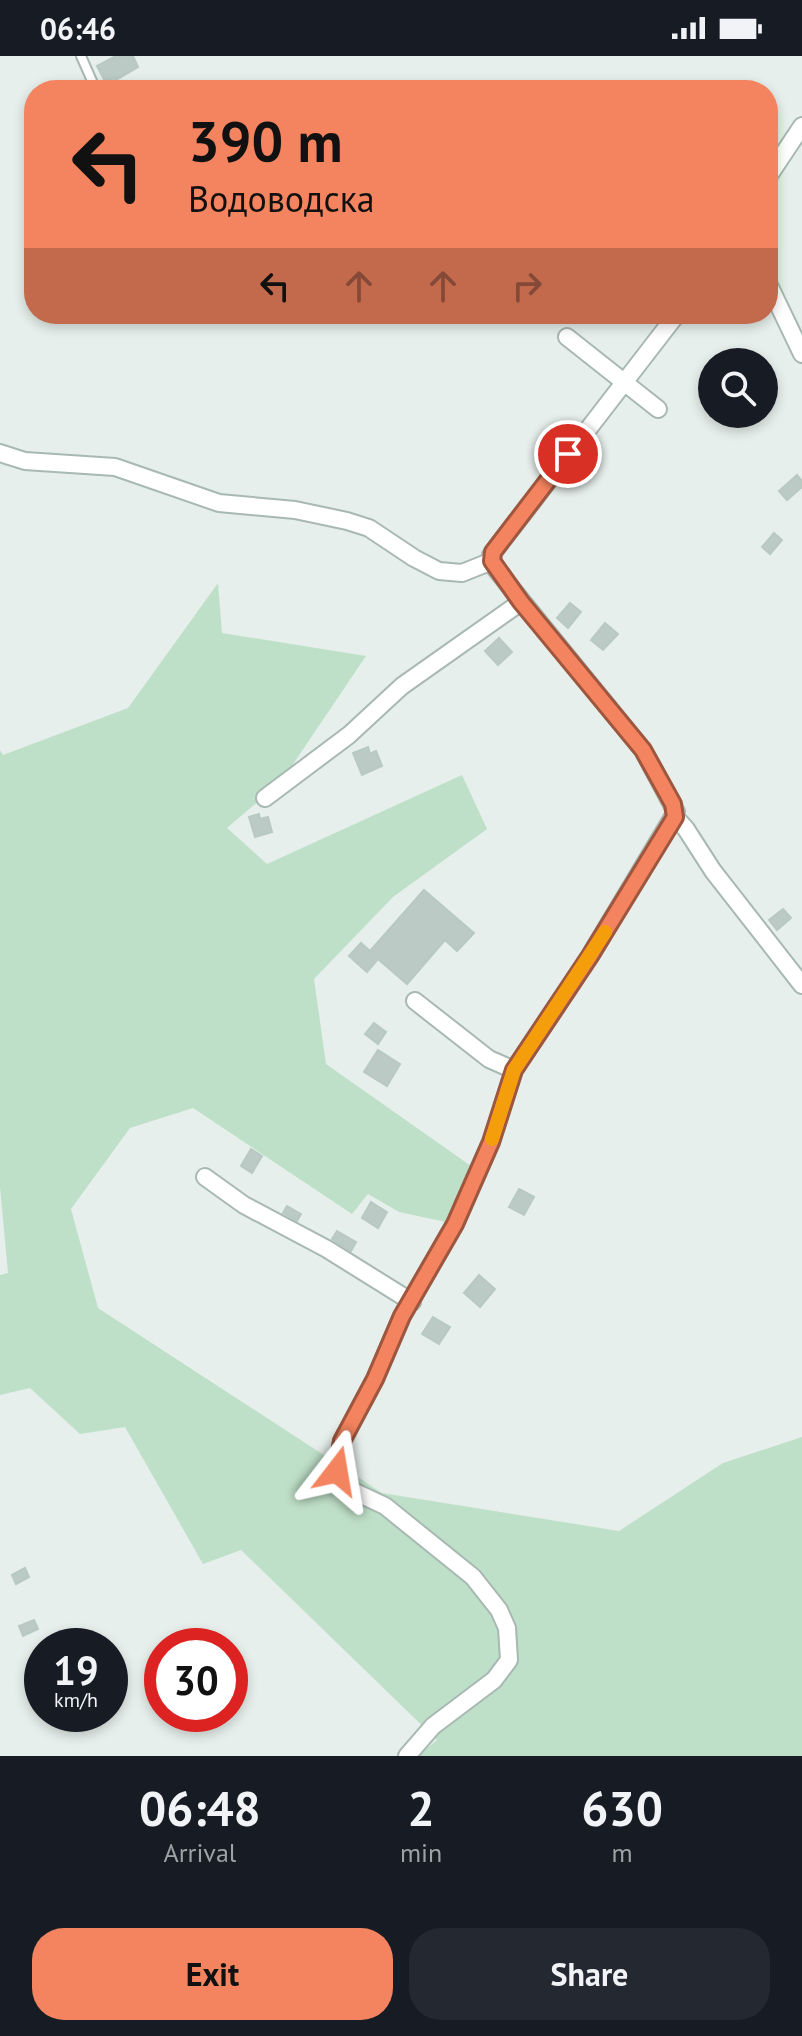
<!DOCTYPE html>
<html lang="en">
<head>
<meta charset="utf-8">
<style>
	:root { --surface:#171b24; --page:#242831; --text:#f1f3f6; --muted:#9ea1a6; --accent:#f4845f }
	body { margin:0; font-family:"PT Sans",sans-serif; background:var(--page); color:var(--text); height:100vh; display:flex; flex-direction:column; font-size:30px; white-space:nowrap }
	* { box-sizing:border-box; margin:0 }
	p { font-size:26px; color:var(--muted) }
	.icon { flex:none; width:44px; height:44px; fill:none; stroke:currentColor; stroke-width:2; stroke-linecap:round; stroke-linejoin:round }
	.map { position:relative; height:1700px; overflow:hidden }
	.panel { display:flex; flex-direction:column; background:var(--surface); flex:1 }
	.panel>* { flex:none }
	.banner { position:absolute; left:24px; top:24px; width:754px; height:244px; border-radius:32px; box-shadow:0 4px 12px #0003; background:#f4845f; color:#111; overflow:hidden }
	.controls { position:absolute; left:698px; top:292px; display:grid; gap:16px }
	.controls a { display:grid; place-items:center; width:80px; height:80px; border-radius:50%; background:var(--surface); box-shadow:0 4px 12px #0003; font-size:40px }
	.speed { position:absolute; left:24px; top:1572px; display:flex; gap:16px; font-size:40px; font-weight:700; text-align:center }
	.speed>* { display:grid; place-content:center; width:104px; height:104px; border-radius:50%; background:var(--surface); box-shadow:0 4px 12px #0003; line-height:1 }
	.speed small { font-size:20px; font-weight:400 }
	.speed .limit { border:12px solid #d22; background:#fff; color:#111 }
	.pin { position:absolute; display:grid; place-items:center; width:68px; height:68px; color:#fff; margin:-34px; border:4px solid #fff; border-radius:50%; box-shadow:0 2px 8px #0007 }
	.me { position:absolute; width:88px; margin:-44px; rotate:14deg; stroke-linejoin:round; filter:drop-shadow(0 0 6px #0008) }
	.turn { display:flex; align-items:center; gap:28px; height:168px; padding:0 32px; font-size:36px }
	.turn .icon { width:104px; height:104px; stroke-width:2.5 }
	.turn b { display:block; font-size:56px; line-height:68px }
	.lanes { display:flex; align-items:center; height:76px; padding:0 32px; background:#0003; justify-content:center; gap:40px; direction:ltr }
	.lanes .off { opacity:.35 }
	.eta { display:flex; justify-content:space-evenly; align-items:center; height:136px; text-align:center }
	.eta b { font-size:48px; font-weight:700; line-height:56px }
	.action { display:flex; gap:16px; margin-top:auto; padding:16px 32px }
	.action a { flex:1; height:92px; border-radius:32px; background:var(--accent); color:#111; font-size:32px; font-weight:700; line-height:92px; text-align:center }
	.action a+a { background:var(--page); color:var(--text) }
	.status { display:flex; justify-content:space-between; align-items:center; height:56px; padding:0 40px; background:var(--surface); direction:ltr }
	.status svg { height:22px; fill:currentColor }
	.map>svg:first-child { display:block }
	.green { fill:#bfe0c8 }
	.building { fill:#bbcac4; stroke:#b8c9c2; stroke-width:2 }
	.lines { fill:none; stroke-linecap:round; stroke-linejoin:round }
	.lane-casing { stroke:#a8b8b2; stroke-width:12 }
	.street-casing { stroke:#a8b8b2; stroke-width:20 }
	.lane { stroke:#fff; stroke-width:8 }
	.street { stroke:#fff; stroke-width:16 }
	.route-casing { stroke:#9f563e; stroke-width:20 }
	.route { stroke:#f4845f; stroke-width:14 }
	.slow { stroke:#f59e0b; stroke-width:14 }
</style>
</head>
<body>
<div class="status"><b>06:46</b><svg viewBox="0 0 49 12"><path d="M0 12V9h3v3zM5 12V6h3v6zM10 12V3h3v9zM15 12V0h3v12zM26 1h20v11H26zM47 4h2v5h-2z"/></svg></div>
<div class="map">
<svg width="802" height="1700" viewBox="0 0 802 1700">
	<rect width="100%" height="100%" fill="#e6efeb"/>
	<path class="green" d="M 218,527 L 222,577 L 366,600 L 281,726 L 227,772 L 267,808 L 462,719 L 487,773 L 393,841 L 314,923 L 326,1008 L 471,1110 L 446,1166 L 399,1156 L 368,1138 L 352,1158 L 193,1052 L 130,1072 L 71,1153 L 98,1252 L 382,1437 L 619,1475 L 723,1407 L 802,1381 L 802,1700 L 418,1700 L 437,1684 L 241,1494 L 203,1508 L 125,1371 L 80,1378 L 30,1332 L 0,1339 L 0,1219 L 8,1217 L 0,1131 L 0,694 L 3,699 L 128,652 Z"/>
	<path class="building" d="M 116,0 L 133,0 L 138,11 L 107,29 L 97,10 Z
		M 797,419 L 802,425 L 802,431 L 787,444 L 779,435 Z
		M 774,477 L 782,484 L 770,498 L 762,491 Z
		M 570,547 L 581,556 L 568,572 L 557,562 Z
		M 605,567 L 618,578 L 603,594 L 591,584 Z
		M 499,582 L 512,596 L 498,609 L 485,595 Z
		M 368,691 L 370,698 L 376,695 L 382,710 L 362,719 L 353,697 Z
		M 259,758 L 260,763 L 268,761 L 272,776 L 255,781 L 249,761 Z
		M 424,834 L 474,877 L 457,895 L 445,884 L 407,928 L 378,903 L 367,916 L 349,900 L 361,887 L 370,895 Z
		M 783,853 L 791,862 L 777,874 L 769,864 Z
		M 374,967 L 386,976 L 378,988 L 365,978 Z
		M 378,994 L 400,1008 L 387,1030 L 364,1016 Z
		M 251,1093 L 262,1100 L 252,1117 L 241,1110 Z
		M 519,1133 L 534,1141 L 524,1159 L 509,1151 Z
		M 371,1146 L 387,1156 L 378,1172 L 362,1162 Z
		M 287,1150 L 301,1158 L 297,1165 L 283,1157 Z
		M 337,1175 L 356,1186 L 351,1195 L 332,1183 Z
		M 479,1219 L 495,1233 L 480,1251 L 464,1237 Z
		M 433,1261 L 450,1271 L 439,1288 L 422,1278 Z
		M 25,1512 L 29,1521 L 16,1528 L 12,1519 Z
		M 34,1564 L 38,1573 L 23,1580 L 19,1570 Z"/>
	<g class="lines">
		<defs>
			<path id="lane" d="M 81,0 L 96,34"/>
			<path id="street" d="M 768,121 L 802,70
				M 768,227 L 802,298
				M 567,281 L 658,353
				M 0,397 L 25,405 L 115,411 L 219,447 L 295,454 L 347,465 L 369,472 L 414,502 L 439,515 L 462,517 L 492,505
				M 265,742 L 349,679 L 402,630 L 521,546
				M 675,761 L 686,773 L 713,815 L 802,929
				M 415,945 L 489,1003 L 514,1014
				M 205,1121 L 244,1149 L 327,1193 L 412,1246
				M 407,1700 L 433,1670 L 494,1624 L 509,1604 L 507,1572 L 499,1554 L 473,1521 L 385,1450 L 353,1435 L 337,1415 L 342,1385 L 375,1323 L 402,1260 L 455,1168 L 491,1086 L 514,1014 L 590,900 L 676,756 L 643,694 L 495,512 L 491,499 L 677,258"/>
		</defs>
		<use href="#lane" class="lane-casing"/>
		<use href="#street" class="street-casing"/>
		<use href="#lane" class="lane"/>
		<use href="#street" class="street"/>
	</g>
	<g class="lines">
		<defs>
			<path id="route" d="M 337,1415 L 342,1385 L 375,1323 L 402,1260 L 455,1168 L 491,1086 L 514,1014 L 590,900 L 675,761 L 673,748 L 643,694 L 521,546 L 492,505 L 493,496 L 568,398"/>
		</defs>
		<use href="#route" class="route-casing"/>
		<use href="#route" class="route"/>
		<path class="slow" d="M 492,1083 L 514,1014 L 605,876"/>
	</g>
</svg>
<div class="controls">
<a><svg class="icon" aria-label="search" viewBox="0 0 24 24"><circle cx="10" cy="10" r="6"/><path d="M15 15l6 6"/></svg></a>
</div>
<div class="speed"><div>19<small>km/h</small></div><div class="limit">30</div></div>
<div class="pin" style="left:568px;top:398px;background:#d93025"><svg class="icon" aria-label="arrive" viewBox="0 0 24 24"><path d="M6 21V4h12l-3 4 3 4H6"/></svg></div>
<svg class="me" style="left:337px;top:1415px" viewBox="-20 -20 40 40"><path d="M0-17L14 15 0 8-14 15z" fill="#f4845f" stroke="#fff" stroke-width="4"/></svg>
<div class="banner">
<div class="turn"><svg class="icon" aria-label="left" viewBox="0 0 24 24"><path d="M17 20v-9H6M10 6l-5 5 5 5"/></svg><div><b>390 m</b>Водоводска</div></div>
<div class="lanes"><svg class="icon" aria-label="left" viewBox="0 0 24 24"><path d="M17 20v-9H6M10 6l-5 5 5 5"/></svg><svg class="icon off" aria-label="ahead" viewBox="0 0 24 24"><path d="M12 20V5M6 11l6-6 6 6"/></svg><svg class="icon off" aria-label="ahead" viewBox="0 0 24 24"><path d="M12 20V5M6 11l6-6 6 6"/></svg><svg class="icon off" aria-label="right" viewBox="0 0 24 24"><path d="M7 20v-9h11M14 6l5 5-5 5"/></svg></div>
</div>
</div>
<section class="panel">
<div class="eta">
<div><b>06:48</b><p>Arrival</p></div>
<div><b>2</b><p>min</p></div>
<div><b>630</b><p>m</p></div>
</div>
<div class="action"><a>Exit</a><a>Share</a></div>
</section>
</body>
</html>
